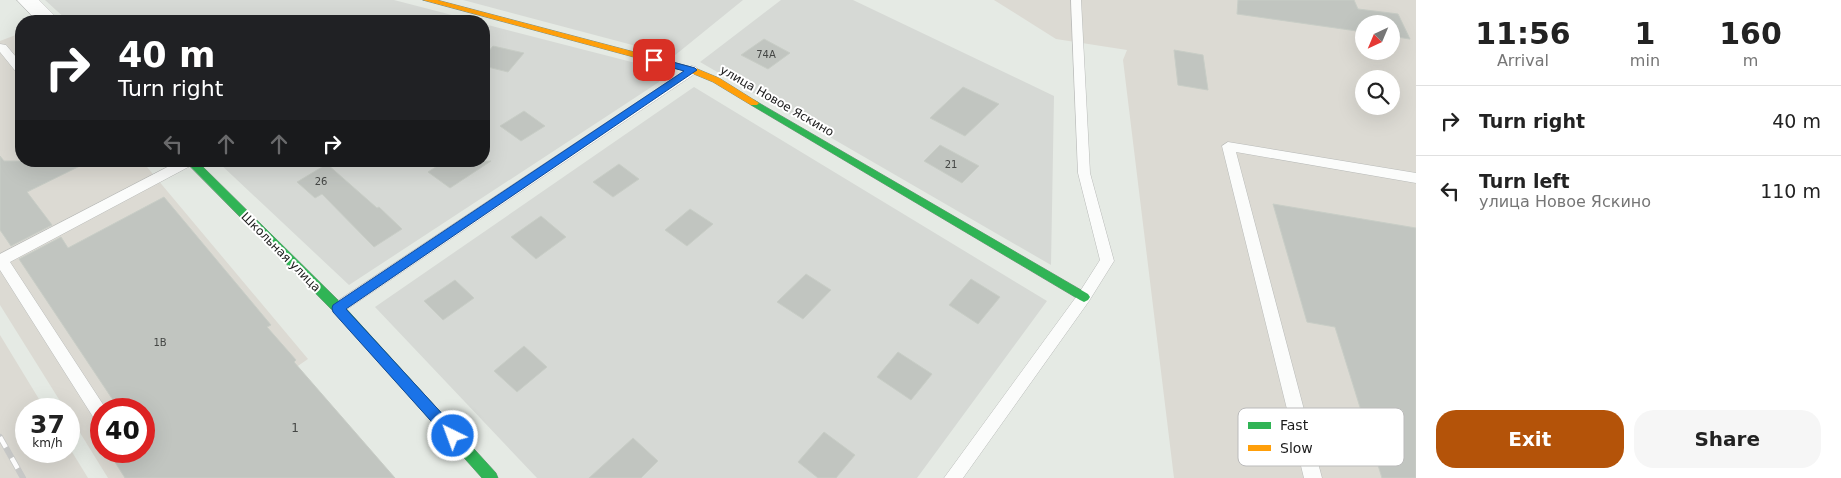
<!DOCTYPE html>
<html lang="en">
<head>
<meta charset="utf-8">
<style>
	:root { --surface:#fff; --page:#f6f6f6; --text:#222; --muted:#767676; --line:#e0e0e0; --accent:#b45309 }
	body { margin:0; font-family:"DejaVu Sans",sans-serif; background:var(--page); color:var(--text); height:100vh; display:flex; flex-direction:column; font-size:19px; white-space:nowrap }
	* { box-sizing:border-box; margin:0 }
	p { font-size:16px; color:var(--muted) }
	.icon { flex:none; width:28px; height:28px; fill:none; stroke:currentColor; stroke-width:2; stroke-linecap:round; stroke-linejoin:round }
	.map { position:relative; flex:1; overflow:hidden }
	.drawer { display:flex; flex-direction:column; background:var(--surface); width:425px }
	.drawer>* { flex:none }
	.top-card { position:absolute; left:15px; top:15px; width:475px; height:152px; border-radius:20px; box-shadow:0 5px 20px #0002; background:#202124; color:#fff; overflow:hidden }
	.needle { width:32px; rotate:224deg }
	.fabs { position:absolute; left:1355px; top:15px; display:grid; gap:10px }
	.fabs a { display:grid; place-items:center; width:45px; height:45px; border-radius:50%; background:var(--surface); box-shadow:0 5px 20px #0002; font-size:25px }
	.speed { position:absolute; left:15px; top:398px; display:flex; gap:10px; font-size:25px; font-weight:700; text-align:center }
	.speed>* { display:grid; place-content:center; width:65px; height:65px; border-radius:50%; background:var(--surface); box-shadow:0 5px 20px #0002; line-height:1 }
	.speed small { font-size:12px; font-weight:400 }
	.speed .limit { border:8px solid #d22; background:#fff; color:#111 }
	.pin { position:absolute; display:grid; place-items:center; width:42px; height:42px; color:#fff; margin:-21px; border-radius:10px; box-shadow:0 2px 8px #0006 }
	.me { position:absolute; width:55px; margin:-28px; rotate:318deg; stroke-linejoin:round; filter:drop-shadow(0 0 4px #0008) }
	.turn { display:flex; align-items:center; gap:18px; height:105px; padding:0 20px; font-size:22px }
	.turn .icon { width:65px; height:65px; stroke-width:2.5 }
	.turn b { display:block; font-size:35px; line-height:42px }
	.lanes { display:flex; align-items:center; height:48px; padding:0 20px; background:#0003; justify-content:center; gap:25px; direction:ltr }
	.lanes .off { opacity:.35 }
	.eta { display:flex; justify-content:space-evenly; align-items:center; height:85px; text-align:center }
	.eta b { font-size:30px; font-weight:700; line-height:35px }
	.cta { display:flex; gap:10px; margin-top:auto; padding:10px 20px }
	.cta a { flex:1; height:58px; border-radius:20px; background:var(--accent); color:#fff; font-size:20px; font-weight:700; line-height:58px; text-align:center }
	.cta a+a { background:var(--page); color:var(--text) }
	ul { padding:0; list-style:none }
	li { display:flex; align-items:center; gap:15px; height:70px; padding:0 20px; border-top:1px solid var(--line) }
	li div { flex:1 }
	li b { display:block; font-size:19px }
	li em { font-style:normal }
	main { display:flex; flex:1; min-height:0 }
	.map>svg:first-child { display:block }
	.residential { fill:#d6d9d5 }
	.industrial { fill:#dcdad3; fill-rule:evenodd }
	.building { fill:#c1c5c0; stroke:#c8cdc6 }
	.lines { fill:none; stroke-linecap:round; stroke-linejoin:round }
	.lane-casing { stroke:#b9bbb9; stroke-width:1 }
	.street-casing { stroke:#b9bbb9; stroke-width:1 }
	.fast-casing { stroke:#7f9284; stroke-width:1 }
	.slow-casing { stroke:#7f9284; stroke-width:1 }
	.lane { fill:#fbfcfb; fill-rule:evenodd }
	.street { fill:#fbfcfb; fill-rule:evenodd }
	.fast { fill:#30b455; fill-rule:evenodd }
	.slow { fill:#ff9f0a; fill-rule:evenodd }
	.rail-casing { stroke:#c8c9c8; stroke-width:6 }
	.rail { stroke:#fff; stroke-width:4.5; stroke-dasharray:12; stroke-linecap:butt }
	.route { fill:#1a73e8; stroke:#114b97 }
	.labels { text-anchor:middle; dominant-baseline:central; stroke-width:4; stroke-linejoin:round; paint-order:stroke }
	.number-label { font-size:10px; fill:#444644 }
	.street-label { font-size:12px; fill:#1b1b1b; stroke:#fff }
	.near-number-label { font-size:12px; fill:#444644 }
	.key { fill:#fff; stroke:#bbb; stroke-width:1 }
	.key-label { font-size:14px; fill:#1b1b1b }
</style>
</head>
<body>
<main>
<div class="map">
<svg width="1416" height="478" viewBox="0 0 1416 478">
	<rect width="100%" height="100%" fill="#e5eae4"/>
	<path class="residential" d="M 45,0 L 394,0 L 475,21 L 68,21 Z
		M 463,0 L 743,0 L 674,56 Z
		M 781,0 L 853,0 L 1054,96 L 1051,265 L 700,62 Z
		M 484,24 L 659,69 L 659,82 L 349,285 L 217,161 L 484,161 Z
		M 694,87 L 1047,301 L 917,478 L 537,478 L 375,307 Z"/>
	<path class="industrial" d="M 994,0 L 1416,0 L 1416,478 L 1174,478 L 1123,60 L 1127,50 L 1056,39 ZM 1364,24 L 1391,24 L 1391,51 L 1364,51 ZM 1364,79 L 1391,79 L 1391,106 L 1364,106 Z
		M 21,33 L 21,161 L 142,161 L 308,359 L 134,478 L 108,478 L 69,415 L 69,409 L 65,409 L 0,305 L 0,41 ZM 101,409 L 144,409 L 144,451 L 101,451 Z
		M 0,335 L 45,409 L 26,409 L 26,451 L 69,451 L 69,447 L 88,478 L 0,478 Z"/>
	<path class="building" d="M 1238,0 L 1354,0 L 1358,9 L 1398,14 L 1410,39 L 1391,36 L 1391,24 L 1364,24 L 1364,32 L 1237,14 Z
		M 764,39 L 790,53 L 768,69 L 741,55 Z
		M 493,46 L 524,53 L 508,72 L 484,66 L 484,57 Z
		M 1174,50 L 1203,55 L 1208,90 L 1178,85 Z
		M 963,87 L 999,104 L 965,136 L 930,118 Z
		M 524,111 L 545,126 L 521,141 L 500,126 Z
		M 940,145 L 979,166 L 962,183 L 924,161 Z
		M 0,156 L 4,161 L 90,161 L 27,192 L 52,225 L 11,246 L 0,230 Z
		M 445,161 L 491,161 L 450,188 L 428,172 Z
		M 327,164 L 377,208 L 379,207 L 402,229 L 374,247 L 322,194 L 315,198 L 297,182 Z
		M 619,164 L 639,179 L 613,197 L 593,182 Z
		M 164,197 L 271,325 L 267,327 L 296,360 L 294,362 L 395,478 L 125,478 L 108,451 L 144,451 L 144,409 L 119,409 L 19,259 L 61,237 L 68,248 Z
		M 1273,204 L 1416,228 L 1416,478 L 1382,478 L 1335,327 L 1307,322 Z
		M 690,209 L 713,224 L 687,246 L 665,230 Z
		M 541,216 L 566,237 L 536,259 L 511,237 Z
		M 806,274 L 831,290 L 803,319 L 777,302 Z
		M 971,279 L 1000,297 L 978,324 L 949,305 Z
		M 455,280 L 474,298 L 443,320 L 424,301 Z
		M 524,346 L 547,367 L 517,392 L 494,371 Z
		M 898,352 L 932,374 L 911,400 L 877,377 Z
		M 824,432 L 855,455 L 836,478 L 818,478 L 798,462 Z
		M 633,438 L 658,461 L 641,478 L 589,478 Z"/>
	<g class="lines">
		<defs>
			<path id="lane" d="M 1071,0 L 1081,0 L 1090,173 L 1114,261 L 1089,301 L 963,478 L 944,478 L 1079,293 L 1100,260 L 1078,173 Z
				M 0,44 L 6,45 L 21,63 L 21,73 L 17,73 L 0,52 Z
				M 692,66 L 696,67 L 698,70 L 696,73 L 343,312 L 338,314 L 333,312 L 331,308 L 333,304 Z
				M 1228,142 L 1416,173 L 1416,183 L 1236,152 L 1322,478 L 1304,478 L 1222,146 Z
				M 179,161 L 196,161 L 194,164 L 10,262 L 106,409 L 101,409 L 101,422 L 95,420 L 0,270 L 0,254 Z"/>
			<path id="street" d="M 17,0 L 39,0 L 60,21 L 37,21 Z"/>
			<path id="fast" d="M 754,100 L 1088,294 L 1090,297 L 1088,300 L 1084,302 L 1080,300 L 751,105 L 749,103 L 751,101 Z
				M 185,161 L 197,161 L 342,304 L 496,473 L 498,478 L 482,478 L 334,312 Z"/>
			<path id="slow" d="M 423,0 L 437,0 L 695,68 L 719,78 L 759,103 L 757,105 L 751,105 L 713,82 L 689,72 Z"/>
		</defs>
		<use href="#lane" class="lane-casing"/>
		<use href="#street" class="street-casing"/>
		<use href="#fast" class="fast-casing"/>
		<use href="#slow" class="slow-casing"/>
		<use href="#lane" class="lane"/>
		<use href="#street" class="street"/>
		<use href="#fast" class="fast"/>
		<use href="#slow" class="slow"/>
		<defs>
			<path id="rail" d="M 0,437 L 23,478"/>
		</defs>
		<use href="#rail" class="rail-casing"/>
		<use href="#rail" class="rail"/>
	</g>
	<path class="route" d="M 654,57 L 695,68 L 697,70 L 346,309 L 458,431 L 460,436 L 458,440 L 453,442 L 448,440 L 333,312 L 332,308 L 333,305 L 684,71 L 651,62 L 650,60 Z"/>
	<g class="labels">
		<g class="number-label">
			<text x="766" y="54">74А</text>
			<text x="951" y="164">21</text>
			<text x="321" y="181">26</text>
			<text x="160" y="342">1В</text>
		</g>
		<g class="street-label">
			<text transform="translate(777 101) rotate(30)">улица Новое Яскино</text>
			<text transform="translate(281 252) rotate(45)">Школьная улица</text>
		</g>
		<g class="near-number-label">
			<text x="295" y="428">1</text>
		</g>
	</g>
	<rect x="1238" y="408" width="166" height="58" rx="8" class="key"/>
	<rect x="1248" y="422" width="23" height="7" fill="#30b455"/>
	<rect x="1248" y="445" width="23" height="6" fill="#ff9f0a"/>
	<g class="key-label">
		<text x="1280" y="430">Fast</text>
		<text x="1280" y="453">Slow</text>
	</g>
</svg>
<div class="fabs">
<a><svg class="needle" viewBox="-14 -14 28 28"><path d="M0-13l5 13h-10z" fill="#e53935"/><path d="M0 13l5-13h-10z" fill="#767676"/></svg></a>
<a><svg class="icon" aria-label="search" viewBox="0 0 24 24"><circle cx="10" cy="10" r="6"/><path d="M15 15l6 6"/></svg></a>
</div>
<div class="speed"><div>37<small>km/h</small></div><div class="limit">40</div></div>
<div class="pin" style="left:654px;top:60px;background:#d93025"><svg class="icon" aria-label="arrive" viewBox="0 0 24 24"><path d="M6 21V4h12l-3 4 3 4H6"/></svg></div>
<svg class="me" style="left:453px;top:436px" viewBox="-20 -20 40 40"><circle r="17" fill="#1a73e8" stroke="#fff" stroke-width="3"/><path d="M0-11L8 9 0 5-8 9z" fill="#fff"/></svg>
<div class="top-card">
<div class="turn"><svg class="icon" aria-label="right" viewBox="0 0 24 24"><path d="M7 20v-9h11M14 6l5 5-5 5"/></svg><div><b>40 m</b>Turn right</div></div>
<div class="lanes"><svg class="icon off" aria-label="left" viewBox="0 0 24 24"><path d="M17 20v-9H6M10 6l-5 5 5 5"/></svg><svg class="icon off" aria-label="ahead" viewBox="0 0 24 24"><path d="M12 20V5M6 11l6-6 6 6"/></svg><svg class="icon off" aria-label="ahead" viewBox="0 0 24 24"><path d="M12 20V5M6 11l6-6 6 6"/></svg><svg class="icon" aria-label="right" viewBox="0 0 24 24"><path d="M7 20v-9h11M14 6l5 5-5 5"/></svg></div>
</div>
</div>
<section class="drawer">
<div class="eta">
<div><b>11:56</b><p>Arrival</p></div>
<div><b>1</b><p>min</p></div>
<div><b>160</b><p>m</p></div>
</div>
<ul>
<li><svg class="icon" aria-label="right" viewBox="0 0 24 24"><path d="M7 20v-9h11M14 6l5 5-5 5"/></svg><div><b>Turn right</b></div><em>40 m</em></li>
<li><svg class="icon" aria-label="left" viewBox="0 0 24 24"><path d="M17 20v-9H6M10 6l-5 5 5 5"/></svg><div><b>Turn left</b><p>улица Новое Яскино</p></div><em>110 m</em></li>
</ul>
<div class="cta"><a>Exit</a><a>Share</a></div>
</section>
</main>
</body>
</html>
